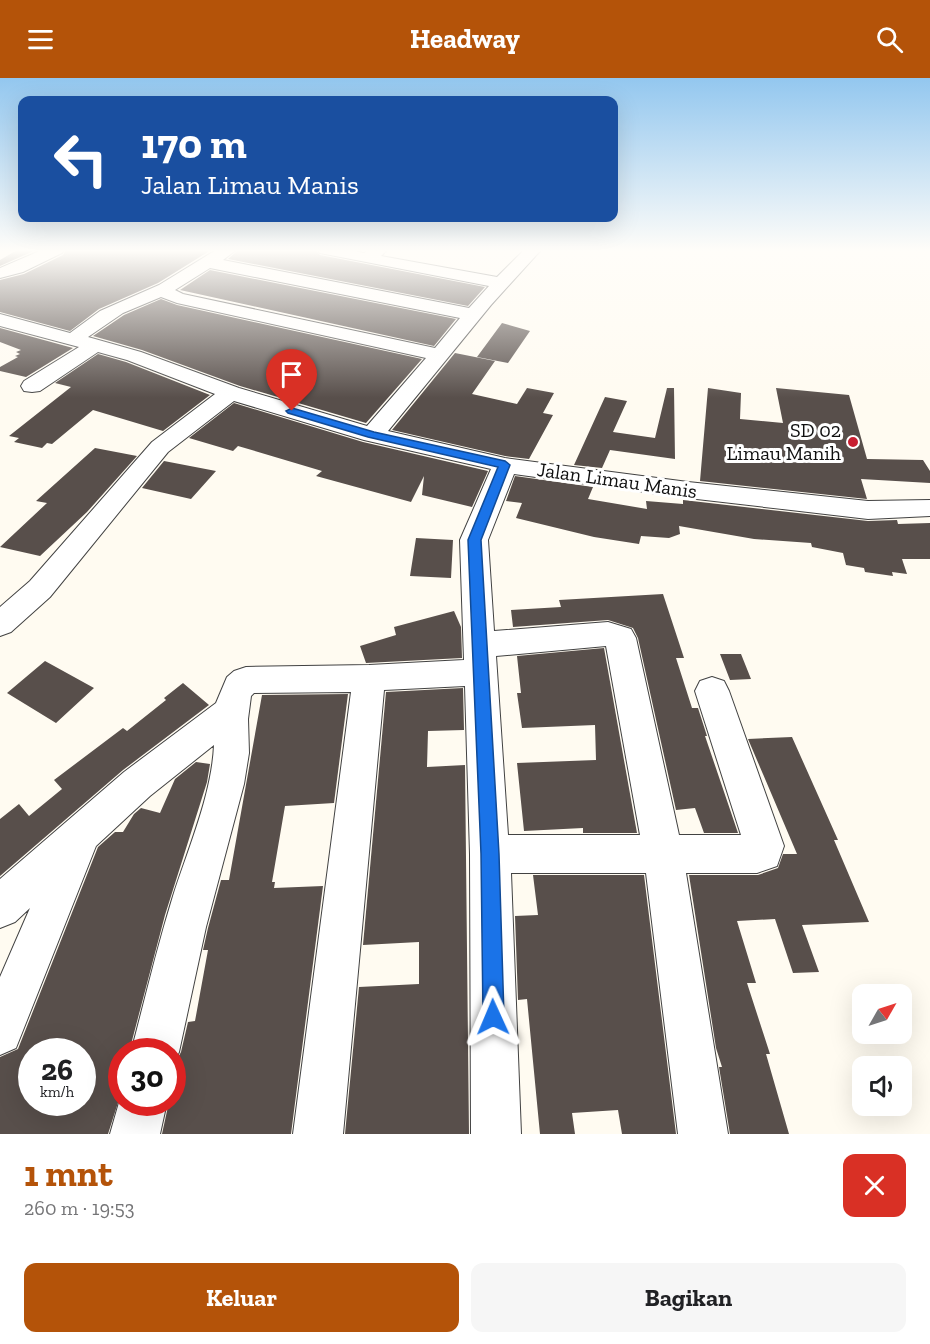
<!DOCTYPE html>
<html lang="id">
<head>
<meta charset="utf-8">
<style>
	:root { --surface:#fff; --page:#f6f6f6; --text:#202124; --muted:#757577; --accent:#b45309 }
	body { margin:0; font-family:"Zilla Slab",serif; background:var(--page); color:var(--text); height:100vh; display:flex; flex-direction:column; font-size:22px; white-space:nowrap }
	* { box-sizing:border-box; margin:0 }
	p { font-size:20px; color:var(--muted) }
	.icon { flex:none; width:33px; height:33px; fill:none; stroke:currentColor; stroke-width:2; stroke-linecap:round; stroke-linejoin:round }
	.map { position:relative; height:1056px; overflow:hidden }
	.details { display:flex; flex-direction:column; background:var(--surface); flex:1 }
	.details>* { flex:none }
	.top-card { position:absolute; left:18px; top:18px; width:600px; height:126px; border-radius:12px; box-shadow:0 6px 24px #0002; background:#1a4fa0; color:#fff; overflow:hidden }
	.needle { width:39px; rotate:51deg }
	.controls { position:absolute; left:852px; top:906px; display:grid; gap:12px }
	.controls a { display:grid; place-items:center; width:60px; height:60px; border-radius:12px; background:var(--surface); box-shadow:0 6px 24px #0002; font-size:30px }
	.speed { position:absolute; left:18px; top:960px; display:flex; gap:12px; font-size:30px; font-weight:700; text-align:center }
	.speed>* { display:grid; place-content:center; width:78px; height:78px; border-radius:50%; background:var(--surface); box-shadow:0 6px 24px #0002; line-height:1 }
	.speed small { font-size:15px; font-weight:400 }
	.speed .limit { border:9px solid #d22; background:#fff; color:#111 }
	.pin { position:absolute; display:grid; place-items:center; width:51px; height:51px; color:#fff; margin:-62px -26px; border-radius:50% 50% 50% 0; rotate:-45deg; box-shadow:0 0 6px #0007 }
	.pin .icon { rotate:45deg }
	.me { position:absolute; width:66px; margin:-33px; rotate:359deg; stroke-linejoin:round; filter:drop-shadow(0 0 4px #0008) }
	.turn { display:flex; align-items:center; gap:21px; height:126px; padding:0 24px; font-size:27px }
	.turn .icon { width:78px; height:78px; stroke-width:2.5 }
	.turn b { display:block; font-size:42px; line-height:51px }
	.round { display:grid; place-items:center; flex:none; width:63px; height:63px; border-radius:12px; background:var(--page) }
	.head { display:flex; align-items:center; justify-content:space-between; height:102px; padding:0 24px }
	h1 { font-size:36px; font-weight:700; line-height:45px; color:var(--accent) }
	.cta { display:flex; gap:12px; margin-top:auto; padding:12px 24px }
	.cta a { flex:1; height:69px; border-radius:12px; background:var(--accent); color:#fff; font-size:24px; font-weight:700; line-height:69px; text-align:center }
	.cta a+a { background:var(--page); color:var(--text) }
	header { display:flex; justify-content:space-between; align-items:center; height:78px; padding:0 24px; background:var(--accent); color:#fff; font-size:27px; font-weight:700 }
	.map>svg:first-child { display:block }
	.building { fill:#584f4b; fill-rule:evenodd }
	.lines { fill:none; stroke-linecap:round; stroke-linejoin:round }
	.minor-casing { stroke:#424242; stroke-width:2 }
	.minor { fill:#fff; fill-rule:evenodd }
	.route { fill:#1a73e8; stroke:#114b97; stroke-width:1.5 }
	.poi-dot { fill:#c71f31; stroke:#fff; stroke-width:2 }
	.labels { text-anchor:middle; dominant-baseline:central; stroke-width:6; stroke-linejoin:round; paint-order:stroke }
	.far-poi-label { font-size:20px; fill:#0f0f0f; stroke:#fff; text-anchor:end }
	.far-street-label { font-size:20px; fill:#0f0f0f; stroke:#fff }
</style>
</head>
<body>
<header><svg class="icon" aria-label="menu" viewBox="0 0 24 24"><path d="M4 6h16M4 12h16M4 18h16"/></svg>Headway<svg class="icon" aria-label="search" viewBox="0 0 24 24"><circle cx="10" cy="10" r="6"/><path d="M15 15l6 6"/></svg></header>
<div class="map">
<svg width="930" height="1056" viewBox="0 0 930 1056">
	<rect width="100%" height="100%" fill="#fffbf1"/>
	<path class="building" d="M 17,172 L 36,172 L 0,188 L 0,182 Z
		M 66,172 L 211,172 L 158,205 L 99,231 L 70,253 L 0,234 L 0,202 L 24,196 L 63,177 Z
		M 238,172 L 316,172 L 320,177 L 485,209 L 468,228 L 228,181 Z
		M 210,192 L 456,241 L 434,268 L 180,212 Z
		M 161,221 L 177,227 L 422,281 L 366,345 L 240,308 L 142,272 L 93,258 L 124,237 Z
		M 502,245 L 530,253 L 508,285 L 477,279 Z
		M 0,250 L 73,270 L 26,299 L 0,293 L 0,289 L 18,279 L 15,278 L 20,276 L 16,274 L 21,272 L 0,264 Z
		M 455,275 L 495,283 L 472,316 L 517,326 L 527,310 L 554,315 L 543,335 L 553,337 L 529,381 L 505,378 L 392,352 Z
		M 98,276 L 126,284 L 210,317 L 163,353 L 93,332 L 52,366 L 47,365 L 42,370 L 14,364 L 19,360 L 9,358 L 71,309 L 55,305 Z
		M 667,310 L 674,310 L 675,381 L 610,372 L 602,390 L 574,387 L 605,319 L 627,323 L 613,354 L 655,360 Z
		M 708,310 L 741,315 L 740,341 L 783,345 L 776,310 L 849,317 L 867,381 L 923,382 L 930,393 L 930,405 L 861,401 L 867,421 L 700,403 Z
		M 234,325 L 363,364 L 488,393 L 472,429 L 422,417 L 424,398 L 411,424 L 316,398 L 322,393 L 238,368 L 233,373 L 189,360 Z
		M 95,370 L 137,378 L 87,434 L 40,478 L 0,469 L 47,425 L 36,423 Z
		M 164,383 L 216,393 L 191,421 L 142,410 Z
		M 515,398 L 593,409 L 588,421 L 647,431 L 646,423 L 683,426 L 683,422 L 868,443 L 897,442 L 898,446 L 930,445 L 930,481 L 902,481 L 907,496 L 892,494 L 893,498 L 865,494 L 864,490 L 846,487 L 843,475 L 812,469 L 811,465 L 754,461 L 679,448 L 680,456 L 669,460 L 641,458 L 639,466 L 594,459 L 516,440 L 522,425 L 506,423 Z
		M 416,460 L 453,462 L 451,500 L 410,498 Z
		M 663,516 L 684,580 L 676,580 L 692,630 L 698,630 L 707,658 L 705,658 L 738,755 L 704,755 L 695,730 L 676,732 L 638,560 L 633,550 L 608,542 L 513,549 L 511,532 L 561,529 L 559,522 Z
		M 454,533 L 461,549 L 462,580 L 366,585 L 360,568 L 396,557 L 394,549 Z
		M 604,570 L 637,755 L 583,755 L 583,750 L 524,753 L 517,685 L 596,682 L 595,647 L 522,650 L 517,615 L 521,615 L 517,578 Z
		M 720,576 L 741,576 L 751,601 L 730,602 Z
		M 45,583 L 94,610 L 56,645 L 7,615 Z
		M 183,605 L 209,627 L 123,692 L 0,798 L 0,741 L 19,726 L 29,738 L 62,711 L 54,702 L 123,650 L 127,653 L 166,622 L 164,620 Z
		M 463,610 L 464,652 L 428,653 L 427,689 L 465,687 L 469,1056 L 345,1056 L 359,909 L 419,906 L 419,864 L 363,867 L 386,614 Z
		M 348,616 L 334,725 L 285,728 L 272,804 L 275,804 L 274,810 L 323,808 L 291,1056 L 162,1056 L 169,1024 L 172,1024 L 172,991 L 181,974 L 188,944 L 195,943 L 208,872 L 203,872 L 208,850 L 221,802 L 229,802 L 262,617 Z
		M 792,659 L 838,762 L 834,762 L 869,844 L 802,847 L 819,894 L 793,895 L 775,841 L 737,843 L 756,905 L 747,905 L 770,976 L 766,976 L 789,1056 L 730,1056 L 719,989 L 722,989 L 716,970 L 689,797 L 758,797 L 778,790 L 783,776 L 797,776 L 748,661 Z
		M 196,684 L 210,686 L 207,704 L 165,837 L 129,974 L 122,974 L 122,1012 L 108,1056 L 0,1056 L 0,979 L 18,971 L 98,769 L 115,754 L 123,754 L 134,736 L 141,730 L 160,735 L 175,701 ZM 32,974 L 82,974 L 82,1024 L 32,1024 Z
		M 533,797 L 644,797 L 676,1056 L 622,1056 L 618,1032 L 572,1035 L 575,1056 L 540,1056 L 527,921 L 518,922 L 515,838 L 538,837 Z"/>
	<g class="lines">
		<defs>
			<path id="minor" d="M 42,172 L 64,172 L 62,175 L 23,194 L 0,200 L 0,190 Z
				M 216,172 L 236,172 L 223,182 L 469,230 L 489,208 L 320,175 L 318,172 L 349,172 L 364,175 L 368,172 L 387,172 L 381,178 L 497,199 L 524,172 L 541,172 L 491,227 L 388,353 L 505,380 L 688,404 L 868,423 L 930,422 L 930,438 L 868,441 L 688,420 L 514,396 L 488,462 L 494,553 L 608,544 L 631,551 L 636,560 L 679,757 L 741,757 L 695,613 L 700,603 L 712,599 L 724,603 L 729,613 L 784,768 L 777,788 L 757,795 L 686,795 L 728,1056 L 678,1056 L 646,795 L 511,795 L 521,1056 L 471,1056 L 470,776 L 465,608 L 384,612 L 343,1056 L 293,1056 L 351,614 L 254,615 L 251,618 L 248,641 L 249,675 L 244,706 L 206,849 L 179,974 L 172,989 L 172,974 L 131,974 C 145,921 157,869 173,818 C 188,771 212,716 214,667 L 150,718 L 96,768 L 16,970 L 0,977 L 0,899 L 30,830 L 15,844 L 0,850 L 0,801 L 124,694 L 216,625 L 227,599 L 234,593 L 246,589 L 369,587 L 464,582 L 460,462 L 491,391 L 364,362 L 234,323 L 168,374 L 50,519 L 11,554 L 0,558 L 0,529 L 30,503 L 152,364 L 215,316 L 127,282 L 98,274 L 40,313 L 32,314 L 24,313 L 21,308 L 24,303 L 79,269 L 0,248 L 0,236 L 70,255 L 100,233 L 159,207 ZM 210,190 L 460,240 L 435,270 L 183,216 L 175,212 ZM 161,219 L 177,225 L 426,280 L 367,348 L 239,310 L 141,274 L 88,259 L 123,235 ZM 606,568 L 640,757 L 508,757 L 496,578 Z
				M 122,1014 L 122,1024 L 167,1024 L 160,1056 L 110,1056 Z"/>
		</defs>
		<use href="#minor" class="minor-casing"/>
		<use href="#minor" class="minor"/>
	</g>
	<linearGradient id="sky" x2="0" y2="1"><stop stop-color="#93c7ef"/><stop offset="0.54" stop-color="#fffdf9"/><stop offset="1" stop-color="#fffdf9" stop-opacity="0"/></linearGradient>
	<rect width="930" height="320" fill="url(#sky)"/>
	<path class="route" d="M 292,330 L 374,354 L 505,383 L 510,387 L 481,462 L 499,776 L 504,939 L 501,947 L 493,950 L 486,947 L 483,939 L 481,776 L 468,462 L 498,389 L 368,359 L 288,335 L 286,333 Z"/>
	<circle class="poi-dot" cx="853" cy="364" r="6"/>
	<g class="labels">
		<g class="far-poi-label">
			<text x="841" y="352">SD 02<tspan x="841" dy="23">Limau Manih</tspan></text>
		</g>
		<g class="far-street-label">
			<text transform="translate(617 402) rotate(8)">Jalan Limau Manis</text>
		</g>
	</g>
</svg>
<div class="controls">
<a><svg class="needle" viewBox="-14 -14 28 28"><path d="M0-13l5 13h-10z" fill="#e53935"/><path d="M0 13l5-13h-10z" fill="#757577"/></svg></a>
<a><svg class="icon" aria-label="sound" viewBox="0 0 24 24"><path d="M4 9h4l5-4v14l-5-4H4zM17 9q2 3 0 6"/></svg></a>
</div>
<div class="speed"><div>26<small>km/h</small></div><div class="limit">30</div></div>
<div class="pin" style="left:292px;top:333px;background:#d93025"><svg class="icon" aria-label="arrive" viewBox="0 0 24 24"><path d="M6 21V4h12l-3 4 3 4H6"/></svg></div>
<svg class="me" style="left:493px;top:939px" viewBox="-20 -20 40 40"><path d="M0-17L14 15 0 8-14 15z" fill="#1a73e8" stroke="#fff" stroke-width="4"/></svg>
<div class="top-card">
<div class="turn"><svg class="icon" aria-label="left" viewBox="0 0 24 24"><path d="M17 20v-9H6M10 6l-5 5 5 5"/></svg><div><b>170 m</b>Jalan Limau Manis</div></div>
</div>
</div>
<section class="details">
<div class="head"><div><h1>1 mnt</h1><p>260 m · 19:53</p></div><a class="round" style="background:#d93025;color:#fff"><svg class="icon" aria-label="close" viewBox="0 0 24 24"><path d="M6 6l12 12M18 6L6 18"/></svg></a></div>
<div class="cta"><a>Keluar</a><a>Bagikan</a></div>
</section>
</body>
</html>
